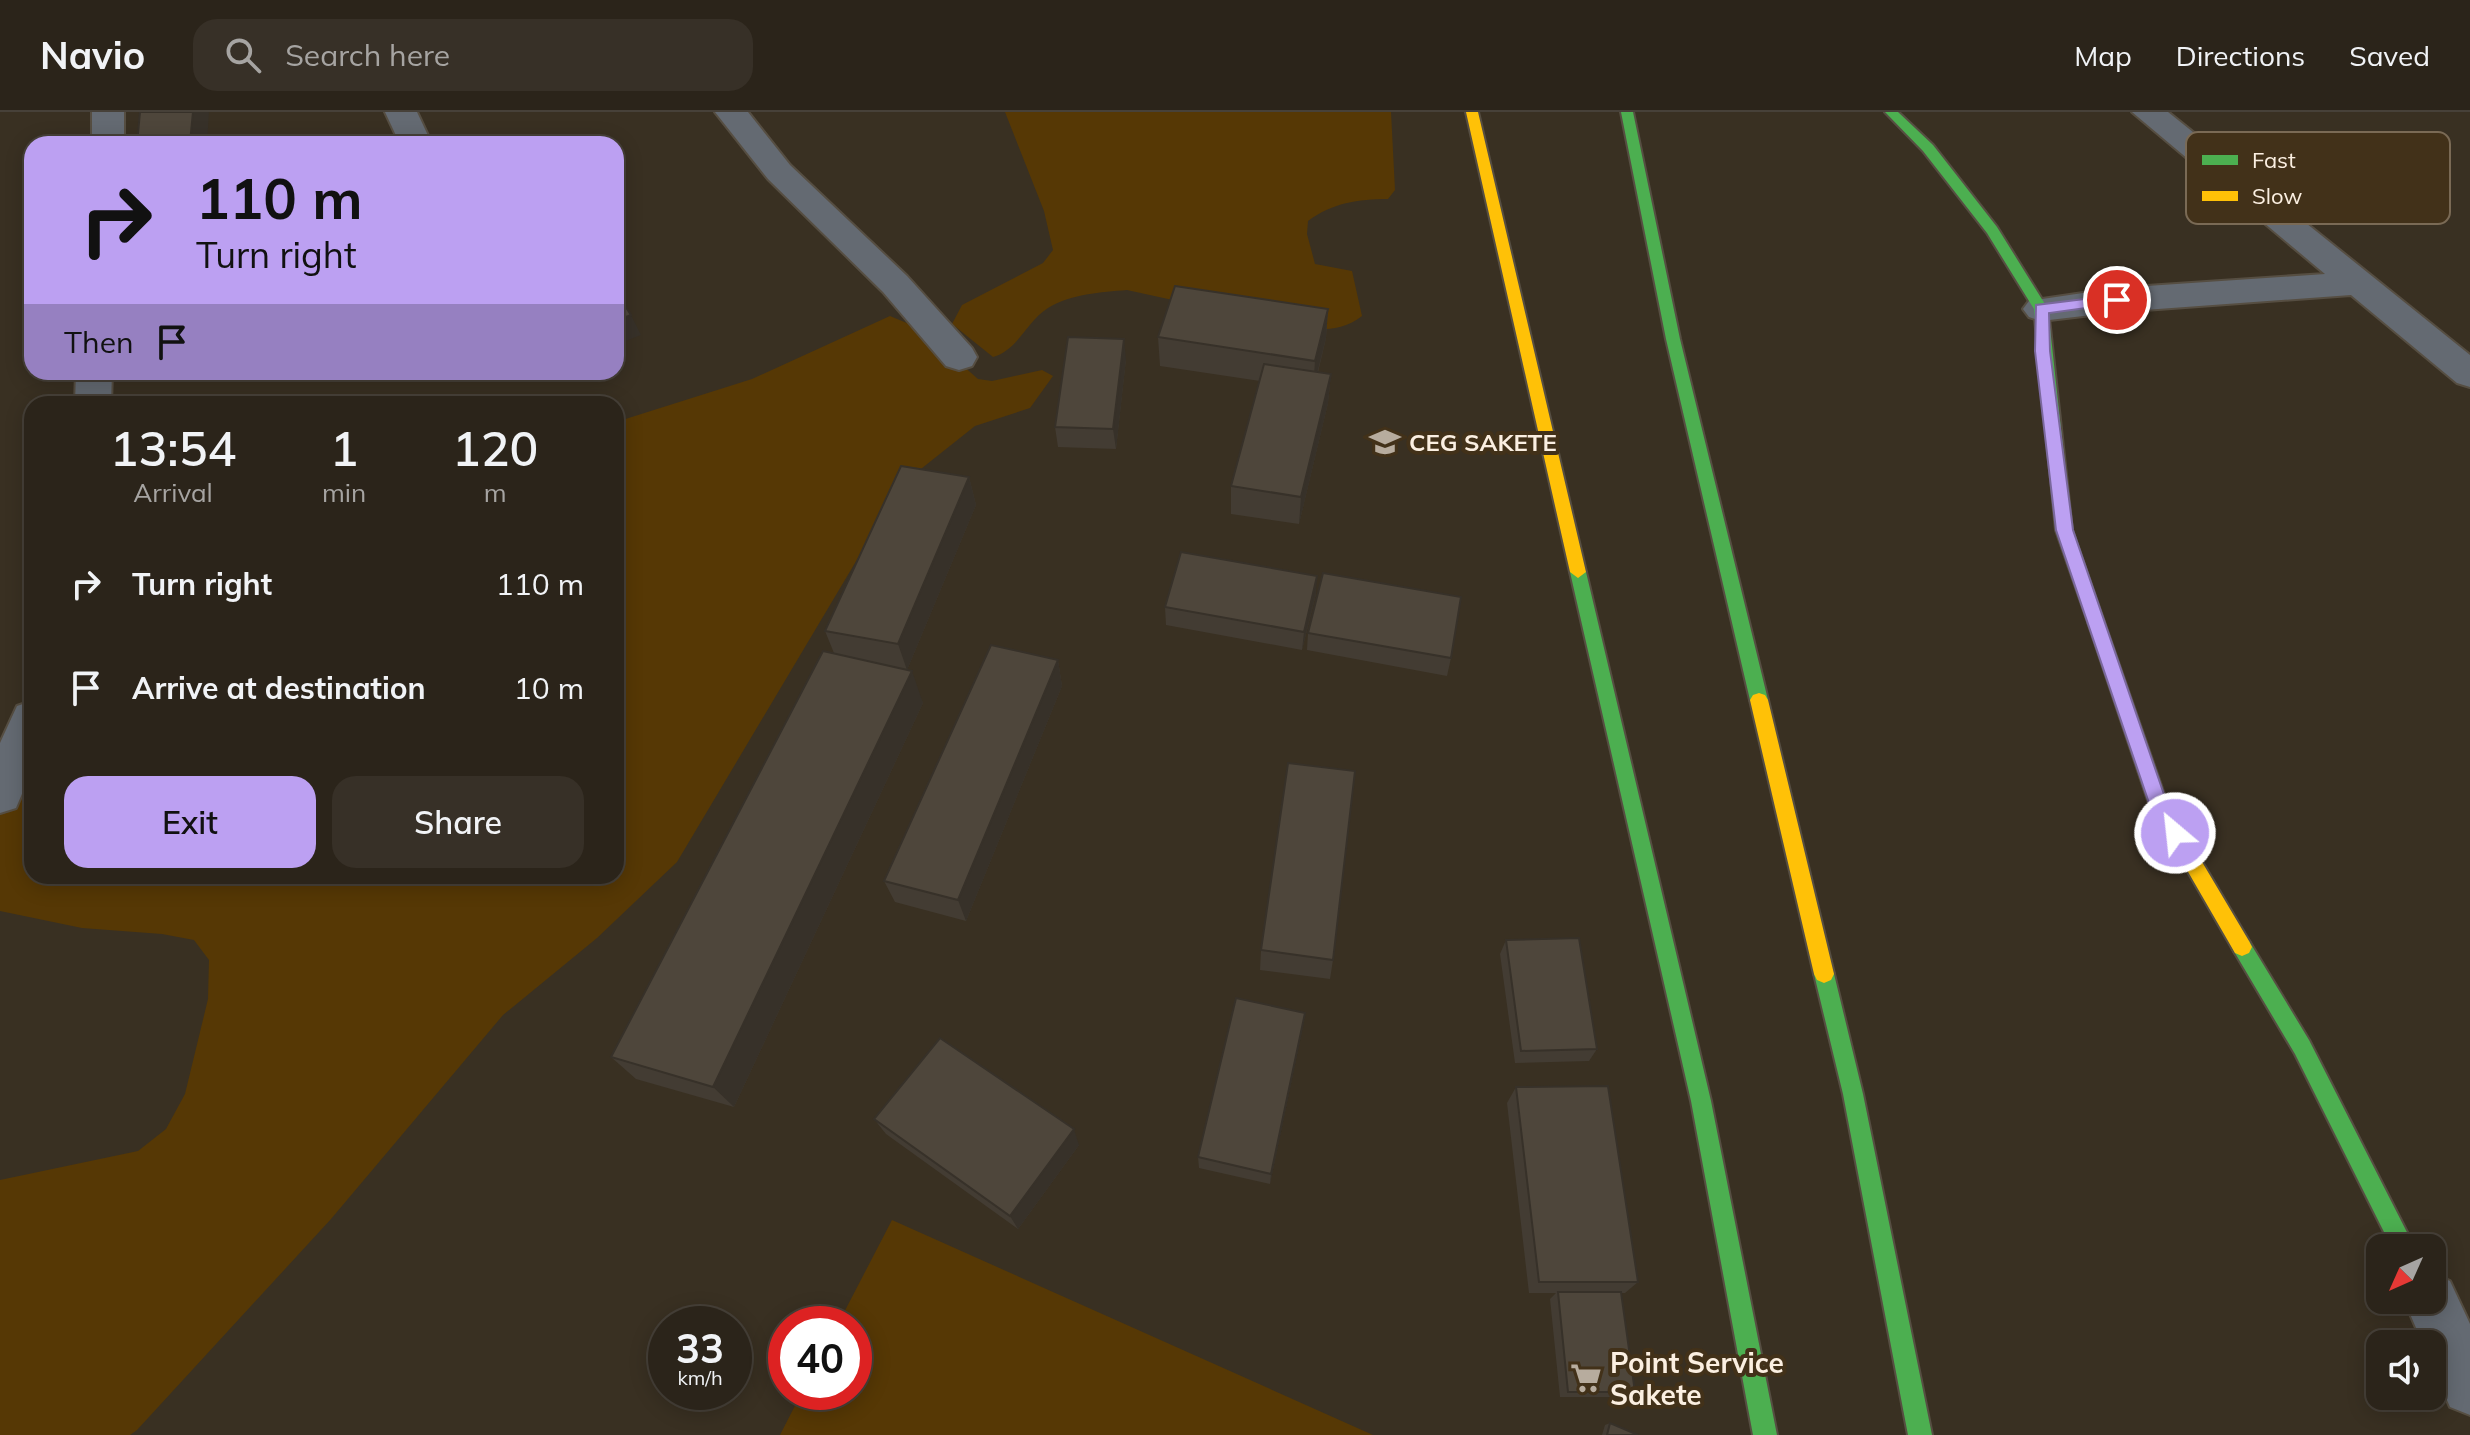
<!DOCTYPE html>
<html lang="en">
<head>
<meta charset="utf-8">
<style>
	:root { --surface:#2b241a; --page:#373027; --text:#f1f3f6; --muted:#a6a4a2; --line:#474139; --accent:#bca0f2 }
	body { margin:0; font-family:Mulish,sans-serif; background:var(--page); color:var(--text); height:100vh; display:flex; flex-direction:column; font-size:30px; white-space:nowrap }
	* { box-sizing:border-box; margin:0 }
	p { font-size:26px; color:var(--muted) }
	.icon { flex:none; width:44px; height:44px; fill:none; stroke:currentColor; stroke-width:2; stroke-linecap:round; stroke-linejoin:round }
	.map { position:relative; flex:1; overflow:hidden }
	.side { position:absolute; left:24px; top:284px; width:600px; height:488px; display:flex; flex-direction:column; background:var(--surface); border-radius:24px; box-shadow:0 4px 20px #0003,0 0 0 2px var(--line) }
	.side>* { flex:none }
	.guide { position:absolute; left:24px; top:24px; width:600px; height:244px; border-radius:24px; box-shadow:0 4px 20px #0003,0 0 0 2px var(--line); background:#bca0f2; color:#111; overflow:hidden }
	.needle { width:52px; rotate:225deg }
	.controls { position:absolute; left:2366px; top:1122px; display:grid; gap:16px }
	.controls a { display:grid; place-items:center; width:80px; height:80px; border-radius:16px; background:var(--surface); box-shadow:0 4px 20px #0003,0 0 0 2px var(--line); font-size:40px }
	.speed { position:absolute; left:648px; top:1194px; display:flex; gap:16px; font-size:40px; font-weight:700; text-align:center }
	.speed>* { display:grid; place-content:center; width:104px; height:104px; border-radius:50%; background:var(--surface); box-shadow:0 4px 20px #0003,0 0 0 2px var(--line); line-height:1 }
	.speed small { font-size:20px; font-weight:400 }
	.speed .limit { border:12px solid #d22; background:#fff; color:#111 }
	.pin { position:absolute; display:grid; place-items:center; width:68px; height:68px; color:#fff; margin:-34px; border:4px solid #fff; border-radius:50%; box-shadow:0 2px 8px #0007 }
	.me { position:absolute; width:88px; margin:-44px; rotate:332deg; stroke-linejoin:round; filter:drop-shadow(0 0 6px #0008) }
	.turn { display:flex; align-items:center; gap:28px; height:168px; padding:0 40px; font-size:36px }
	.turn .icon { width:104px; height:104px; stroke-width:2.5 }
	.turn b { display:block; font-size:56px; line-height:68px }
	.then { display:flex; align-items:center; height:76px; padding:0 40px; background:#0003; gap:16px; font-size:30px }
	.eta { display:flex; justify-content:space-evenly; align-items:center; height:136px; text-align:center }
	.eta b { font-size:48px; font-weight:600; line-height:56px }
	.primary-button { display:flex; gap:16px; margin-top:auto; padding:16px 40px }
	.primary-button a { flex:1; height:92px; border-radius:24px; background:var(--accent); color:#111; font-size:32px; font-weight:600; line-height:92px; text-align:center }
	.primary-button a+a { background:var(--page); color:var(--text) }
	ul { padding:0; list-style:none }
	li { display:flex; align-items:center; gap:24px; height:104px; padding:0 40px }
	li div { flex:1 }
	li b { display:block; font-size:30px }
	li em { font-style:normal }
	header { display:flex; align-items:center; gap:48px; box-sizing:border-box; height:112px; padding:0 40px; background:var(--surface); border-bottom:2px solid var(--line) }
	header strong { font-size:38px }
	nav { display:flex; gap:44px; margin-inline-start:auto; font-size:28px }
	.search { width:560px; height:72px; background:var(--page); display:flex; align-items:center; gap:20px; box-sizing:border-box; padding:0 28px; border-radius:24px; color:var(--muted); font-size:30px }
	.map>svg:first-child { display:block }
	.green { fill:#563805 }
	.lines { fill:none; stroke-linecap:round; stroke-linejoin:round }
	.street-casing { stroke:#564e42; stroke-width:4 }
	.fast-casing { stroke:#564e42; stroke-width:4 }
	.slow-casing { stroke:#564e42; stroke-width:4 }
	.street { fill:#646a72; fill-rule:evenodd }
	.fast { fill:#4caf50; fill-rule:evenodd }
	.slow { fill:#ffc107; fill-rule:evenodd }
	.wall { fill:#433c33 }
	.shaded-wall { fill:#373129 }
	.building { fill:#4e463b; stroke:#373129; stroke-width:2 }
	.route { fill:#bca0f2; stroke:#7a689d; stroke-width:2 }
	.labels { text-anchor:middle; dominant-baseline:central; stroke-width:8; stroke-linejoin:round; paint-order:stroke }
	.poi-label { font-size:24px; font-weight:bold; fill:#fbefe1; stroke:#423119; text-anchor:start }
	.near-poi-label { font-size:28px; font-weight:bold; fill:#fbefe1; stroke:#423119; text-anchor:start }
	.key { fill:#423119; stroke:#7a6a55; stroke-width:2 }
	.key-label { font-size:22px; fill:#fbefe1 }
</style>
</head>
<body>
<header>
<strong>Navio</strong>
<div class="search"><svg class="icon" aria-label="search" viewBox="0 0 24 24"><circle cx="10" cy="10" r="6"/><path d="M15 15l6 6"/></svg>Search here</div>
<nav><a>Map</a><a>Directions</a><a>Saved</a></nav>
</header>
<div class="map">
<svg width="2470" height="1323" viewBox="0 0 2470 1323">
	<rect width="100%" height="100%" fill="#393022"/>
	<path class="green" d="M 1005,0 L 1391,0 L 1395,78 L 1388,87 C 1358,87 1332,91 1308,109 L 1307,122 L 1315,152 L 1352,159 L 1362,204 C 1344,218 1327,218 1305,217 L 1127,178 C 1101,180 1071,182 1048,196 C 1026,210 1018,238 993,245 L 952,212 L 962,193 L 1043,151 L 1053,138 L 1044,99 Z
		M 890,204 L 921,217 L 978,267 L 992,269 L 1042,258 L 1053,264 L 1030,296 L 975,314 L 902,372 L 677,750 L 597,826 L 503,903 L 331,1107 L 137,1318 L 130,1323 L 0,1323 L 0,1068 L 138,1039 L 166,1017 L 185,982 L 208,887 L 209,848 L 194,828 L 162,822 L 82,816 L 0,799 L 0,701 L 32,655 L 32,764 L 616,764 L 616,310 L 752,267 Z
		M 892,1108 L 1373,1323 L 780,1323 L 802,1280 L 854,1280 L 854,1212 L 838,1212 Z"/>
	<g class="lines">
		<defs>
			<path id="street" d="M 92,0 L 124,0 L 124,32 L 92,32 Z
				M 385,0 L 417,0 L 432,32 L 400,32 Z
				M 715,0 L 748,0 L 790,53 L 907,164 L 972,236 L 977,245 L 972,254 L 959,258 L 946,254 L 883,180 L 768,67 Z
				M 2132,0 L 2168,0 L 2470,243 L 2470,275 L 2457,271 L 2351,183 L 2117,200 L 2041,209 L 2029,205 L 2023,197 L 2029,189 L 2117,176 L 2325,162 Z
				M 76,260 L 112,260 L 111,292 L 75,292 Z
				M 32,589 L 32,658 L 16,696 L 0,701 L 0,631 L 17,594 Z
				M 2432,1161 L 2450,1169 L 2470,1212 L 2470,1303 L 2450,1295 L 2432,1253 L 2432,1232 L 2423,1232 L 2404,1188 L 2432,1188 Z"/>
			<path id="fast" d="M 1621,0 L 1633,0 L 1680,227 L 1768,588 L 1765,593 L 1753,593 L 1750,588 L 1666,227 Z
				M 1885,0 L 1898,0 L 1933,33 L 1997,115 L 2048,197 L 2072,418 L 2104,510 L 2102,515 L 2090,515 L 2088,510 L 2056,418 L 2034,197 L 1987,121 L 1923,39 Z
				M 1578,454 L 1586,460 L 1711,989 L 1777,1323 L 1753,1323 L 1691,989 L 1570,460 Z
				M 2242,826 L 2249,829 L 2309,928 L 2415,1136 L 2392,1136 L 2295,942 L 2235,841 L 2232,835 L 2235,829 Z
				M 1824,853 L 1831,856 L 1834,862 L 1863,982 L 1932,1323 L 1908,1323 L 1843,982 L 1814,862 L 1817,856 Z"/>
			<path id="slow" d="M 1466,0 L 1478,0 L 1586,460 L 1578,466 L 1570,460 Z
				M 2096,503 L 2104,510 L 2167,691 L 2249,829 L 2252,835 L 2249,841 L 2242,844 L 2235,841 L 2150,694 L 2088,510 Z
				M 1759,581 L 1765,583 L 1768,588 L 1834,862 L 1831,868 L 1824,871 L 1817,868 L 1814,862 L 1750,588 L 1753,583 Z"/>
		</defs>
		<use href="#street" class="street-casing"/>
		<use href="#fast" class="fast-casing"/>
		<use href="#slow" class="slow-casing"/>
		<use href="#street" class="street"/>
		<use href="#fast" class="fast"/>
		<use href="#slow" class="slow"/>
	</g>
	<path class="wall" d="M 1328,197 L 1326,226 L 1318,260 L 1331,262 L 1328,291 L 1299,412 L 1231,402 L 1231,374 L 1260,269 L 1160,254 L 1158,225 Z
		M 1126,247 L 1116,337 L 1058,335 L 1055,315 Z
		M 969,365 L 976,393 L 907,558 L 923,591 L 734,995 L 636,967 L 611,945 L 834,541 L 825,519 Z
		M 1316,482 L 1302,538 L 1166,513 L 1165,495 Z
		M 1308,521 L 1451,546 L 1447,564 L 1307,538 Z
		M 1058,548 L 1062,574 L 966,809 L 895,790 L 884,769 Z
		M 1506,828 L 1597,937 L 1589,949 L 1515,951 L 1500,842 Z
		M 1261,838 L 1333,848 L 1330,867 L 1260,858 Z
		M 1303,914 L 1270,1072 L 1199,1056 L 1198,1045 Z
		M 1516,975 L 1638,1170 L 1625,1181 L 1621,1181 L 1635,1280 L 1625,1285 L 1560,1285 L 1550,1187 L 1556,1181 L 1529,1181 L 1507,991 Z
		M 874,1007 L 1079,1033 L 1018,1117 L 886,1022 Z
		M 1610,1311 L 1638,1323 L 1602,1323 L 1605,1313 Z"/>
	<path class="shaded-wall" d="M 193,0 L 209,0 L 207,32 L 184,32 Z
		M 1328,197 L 1326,226 L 1313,278 L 1315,249 Z
		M 631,203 L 641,223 L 616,233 L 616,209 Z
		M 1124,227 L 1126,247 L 1116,337 L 1113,317 Z
		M 1331,262 L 1328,291 L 1299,412 L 1301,385 Z
		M 969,365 L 976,393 L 907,558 L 898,532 Z
		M 1317,464 L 1316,482 L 1302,538 L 1304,520 Z
		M 1058,548 L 1062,574 L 966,809 L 958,788 Z
		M 912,559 L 923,591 L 734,995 L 713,975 Z
		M 1305,901 L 1303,914 L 1270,1072 L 1271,1062 Z
		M 1074,1017 L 1079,1033 L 1018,1117 L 1010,1104 Z"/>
	<path class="building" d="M 140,0 L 193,0 L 190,31 L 184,32 L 137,32 Z
		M 1175,174 L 1328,197 L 1315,249 L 1158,225 Z
		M 616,180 L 631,203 L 616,209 Z
		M 1068,225 L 1124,227 L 1113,317 L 1055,315 Z
		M 1264,252 L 1331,262 L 1301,385 L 1231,374 Z
		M 901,354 L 969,365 L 898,532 L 825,519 Z
		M 1181,440 L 1317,464 L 1304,520 L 1165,495 Z
		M 1323,461 L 1461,485 L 1451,546 L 1308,521 Z
		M 991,533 L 1058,548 L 958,788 L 884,769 Z
		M 823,539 L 912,559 L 713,975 L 611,945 Z
		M 1288,651 L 1355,659 L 1333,848 L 1261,838 Z
		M 1579,826 L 1597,937 L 1521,939 L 1506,828 Z
		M 1236,886 L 1305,901 L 1271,1062 L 1198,1045 Z
		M 940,926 L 1074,1017 L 1010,1104 L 874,1007 Z
		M 1608,974 L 1638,1170 L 1539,1170 L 1516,975 Z
		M 1558,1180 L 1621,1180 L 1635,1280 L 1568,1280 Z
		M 1610,1311 L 1638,1323 L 1607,1323 Z"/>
	<path class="route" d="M 2117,183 L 2124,188 L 2122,191 L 2049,201 L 2050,239 L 2073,418 L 2167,691 L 2184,721 L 2181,727 L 2175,729 L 2168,727 L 2150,694 L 2056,418 L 2035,239 L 2036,193 Z"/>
	<defs>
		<symbol id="school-bare" viewBox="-9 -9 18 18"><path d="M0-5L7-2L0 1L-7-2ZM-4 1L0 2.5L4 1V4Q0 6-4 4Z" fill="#b7ac9e" stroke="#423119" stroke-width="2.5" paint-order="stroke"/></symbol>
		<symbol id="supermarket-bare" viewBox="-9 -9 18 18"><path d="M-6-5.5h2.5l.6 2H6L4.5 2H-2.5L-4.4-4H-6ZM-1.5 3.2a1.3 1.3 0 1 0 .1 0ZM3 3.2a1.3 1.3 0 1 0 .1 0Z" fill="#b7ac9e" stroke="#423119" stroke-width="2.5" paint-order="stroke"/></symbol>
	</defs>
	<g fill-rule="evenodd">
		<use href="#school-bare" x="1363" y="308" width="44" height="44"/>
		<use href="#supermarket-bare" x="1564" y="1244" width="44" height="44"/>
	</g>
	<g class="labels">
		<g class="poi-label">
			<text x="1409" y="330">CEG SAKETE</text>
		</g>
		<g class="near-poi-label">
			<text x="1610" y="1250">Point Service<tspan x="1610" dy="32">Sakete</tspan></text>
		</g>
	</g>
	<rect x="2186" y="20" width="264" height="92" rx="12" class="key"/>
	<rect x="2202" y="43" width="36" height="10" fill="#4caf50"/>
	<rect x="2202" y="79" width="36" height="10" fill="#ffc107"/>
	<g class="key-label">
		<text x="2252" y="56">Fast</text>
		<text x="2252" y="92">Slow</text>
	</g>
</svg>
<div class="controls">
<a><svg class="needle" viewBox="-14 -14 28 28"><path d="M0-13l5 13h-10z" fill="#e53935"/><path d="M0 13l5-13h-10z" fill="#a6a4a2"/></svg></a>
<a><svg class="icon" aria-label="sound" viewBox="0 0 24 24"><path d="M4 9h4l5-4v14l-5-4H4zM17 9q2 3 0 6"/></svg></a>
</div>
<div class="speed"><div>33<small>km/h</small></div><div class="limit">40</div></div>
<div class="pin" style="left:2117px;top:188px;background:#d93025"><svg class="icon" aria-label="arrive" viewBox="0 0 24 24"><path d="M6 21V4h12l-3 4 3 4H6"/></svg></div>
<svg class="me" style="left:2175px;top:721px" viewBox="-20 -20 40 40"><circle r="17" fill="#bca0f2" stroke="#fff" stroke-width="3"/><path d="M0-11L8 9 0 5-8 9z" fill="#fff"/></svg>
<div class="guide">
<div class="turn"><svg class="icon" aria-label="right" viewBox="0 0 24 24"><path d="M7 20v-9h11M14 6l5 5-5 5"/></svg><div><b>110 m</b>Turn right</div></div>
<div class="then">Then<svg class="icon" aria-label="arrive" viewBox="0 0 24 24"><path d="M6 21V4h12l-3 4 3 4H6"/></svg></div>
</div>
<section class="side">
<div class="eta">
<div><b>13:54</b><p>Arrival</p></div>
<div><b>1</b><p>min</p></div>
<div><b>120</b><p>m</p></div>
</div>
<ul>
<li><svg class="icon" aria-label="right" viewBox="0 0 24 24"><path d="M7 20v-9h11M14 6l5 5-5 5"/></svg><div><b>Turn right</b></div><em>110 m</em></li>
<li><svg class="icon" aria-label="arrive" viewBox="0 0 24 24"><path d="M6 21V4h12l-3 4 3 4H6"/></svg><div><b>Arrive at destination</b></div><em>10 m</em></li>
</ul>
<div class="primary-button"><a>Exit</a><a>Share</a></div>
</section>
</div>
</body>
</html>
